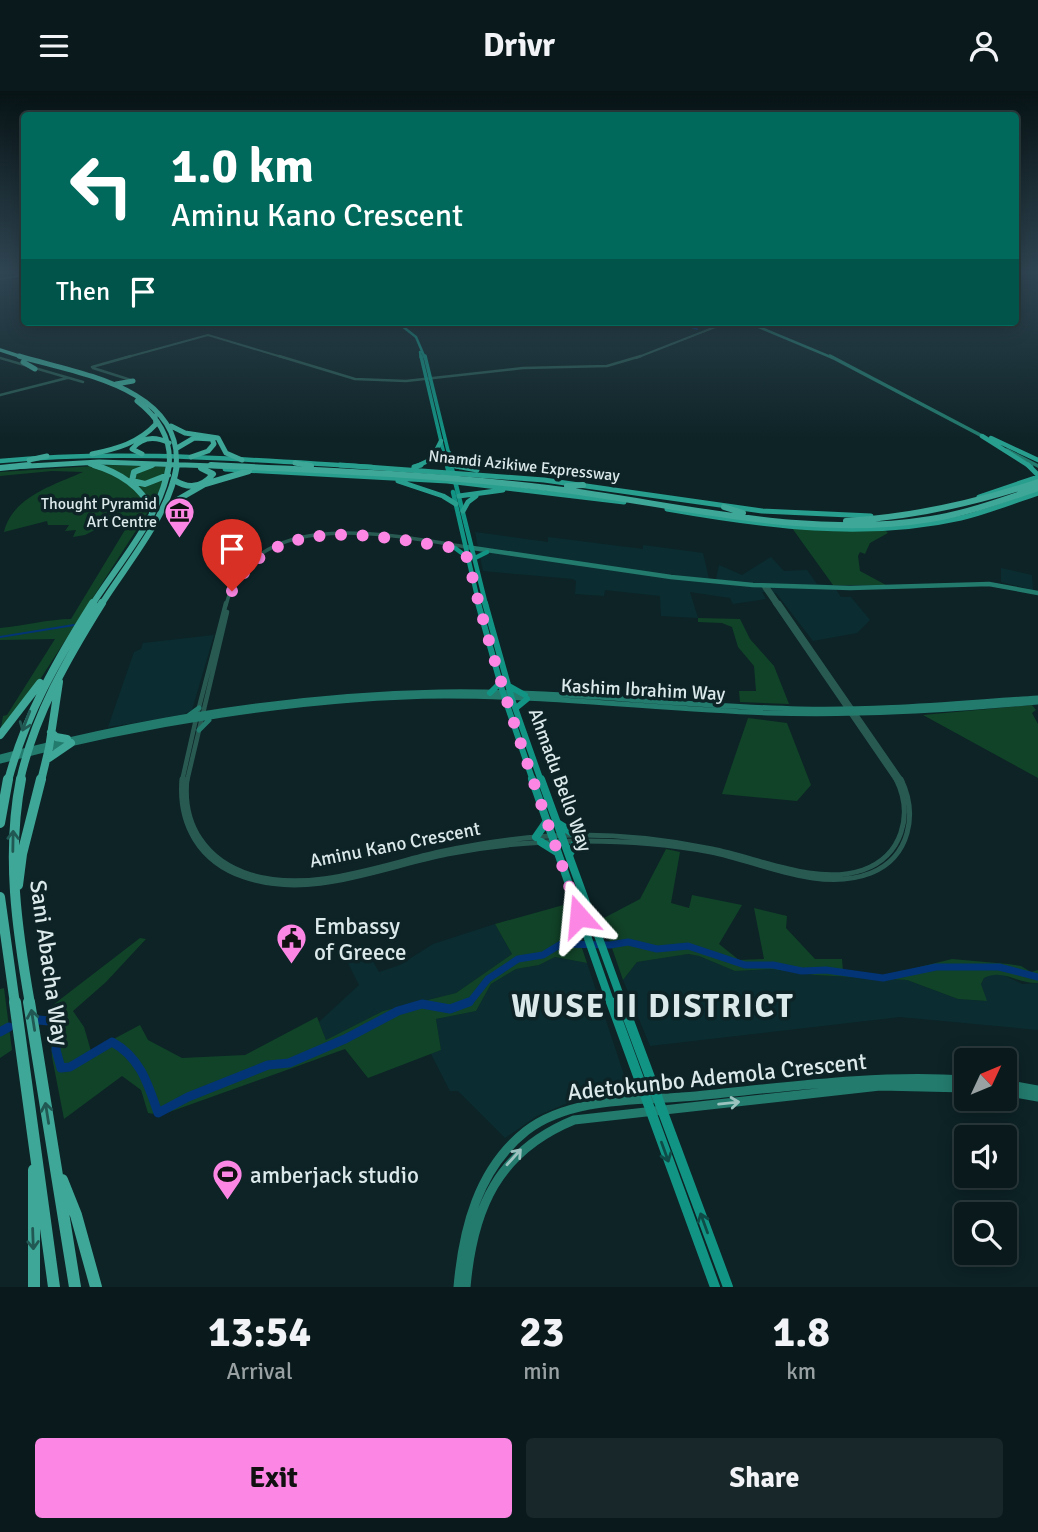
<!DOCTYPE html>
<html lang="en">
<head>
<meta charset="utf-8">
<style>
	:root { --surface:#0a1a1c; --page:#182729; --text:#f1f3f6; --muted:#99a1a3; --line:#2a383b; --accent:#fc86e3 }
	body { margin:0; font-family:Signika,sans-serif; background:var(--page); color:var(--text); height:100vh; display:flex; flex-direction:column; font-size:26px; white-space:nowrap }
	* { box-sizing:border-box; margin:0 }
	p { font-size:23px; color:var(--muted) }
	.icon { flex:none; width:38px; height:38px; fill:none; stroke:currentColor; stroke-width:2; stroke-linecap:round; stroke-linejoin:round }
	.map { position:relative; height:1196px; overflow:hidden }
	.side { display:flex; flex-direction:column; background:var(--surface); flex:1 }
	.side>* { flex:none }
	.top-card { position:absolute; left:21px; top:21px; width:998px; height:214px; border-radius:7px; box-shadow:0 4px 18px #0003,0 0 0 2px var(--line); background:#00695c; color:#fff; overflow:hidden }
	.needle { width:46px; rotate:46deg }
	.buttons { position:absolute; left:954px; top:957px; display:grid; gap:14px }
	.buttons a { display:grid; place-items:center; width:63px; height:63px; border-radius:7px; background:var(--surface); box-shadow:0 4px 18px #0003,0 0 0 2px var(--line); font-size:35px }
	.pin { position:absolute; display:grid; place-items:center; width:60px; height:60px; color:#fff; margin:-72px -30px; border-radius:50% 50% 50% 0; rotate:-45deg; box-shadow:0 0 7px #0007 }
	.pin .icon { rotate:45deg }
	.me { position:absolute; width:77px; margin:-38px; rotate:342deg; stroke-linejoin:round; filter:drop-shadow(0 0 5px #0008) }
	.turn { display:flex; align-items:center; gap:24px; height:147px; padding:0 35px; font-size:32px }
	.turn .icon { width:91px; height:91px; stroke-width:2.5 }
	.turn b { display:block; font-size:49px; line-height:60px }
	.then { display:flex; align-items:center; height:66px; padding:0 35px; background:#0003; gap:14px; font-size:26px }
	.eta { display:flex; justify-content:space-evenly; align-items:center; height:119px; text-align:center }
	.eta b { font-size:42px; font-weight:800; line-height:49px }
	.cta { display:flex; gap:14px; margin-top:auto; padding:14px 35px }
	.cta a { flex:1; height:80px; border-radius:7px; background:var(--accent); color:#111; font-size:28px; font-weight:800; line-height:80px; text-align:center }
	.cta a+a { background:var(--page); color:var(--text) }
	header { display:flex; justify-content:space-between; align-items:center; height:91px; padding:0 35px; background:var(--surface); font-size:32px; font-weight:800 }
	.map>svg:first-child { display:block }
	.built { fill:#0b2d31 }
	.green { fill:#114328 }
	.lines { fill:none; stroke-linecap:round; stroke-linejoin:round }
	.stream { stroke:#033476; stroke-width:2 }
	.river-far1 { stroke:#033476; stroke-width:7 }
	.river { stroke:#033476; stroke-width:9 }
	.tertiary-far4 { stroke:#295a52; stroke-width:2 }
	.tertiary-far3 { stroke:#295a52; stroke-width:2.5 }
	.tertiary-far2 { stroke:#295a52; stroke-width:3.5 }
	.tertiary-far1 { stroke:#295a52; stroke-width:4.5 }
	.tertiary { stroke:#295a52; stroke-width:5 }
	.secondary-far4 { stroke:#237b6e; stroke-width:2.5 }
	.secondary-far3 { stroke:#237b6e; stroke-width:3.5 }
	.secondary-far2 { stroke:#237b6e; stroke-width:4.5 }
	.secondary-far1 { stroke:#237b6e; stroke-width:5 }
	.secondary { stroke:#237b6e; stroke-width:9 }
	.primary-far5 { stroke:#129484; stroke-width:2.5 }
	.primary-far4 { stroke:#129484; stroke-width:3.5 }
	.primary-far3 { stroke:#129484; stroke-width:4.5 }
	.primary-far2 { stroke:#129484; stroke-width:6 }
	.primary-far1 { stroke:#129484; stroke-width:8 }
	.primary { stroke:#129484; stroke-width:10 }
	.trunk-far1 { stroke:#289e8e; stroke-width:4.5 }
	.trunk { stroke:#289e8e; stroke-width:5 }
	.motorway-far5 { stroke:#3ea797; stroke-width:3.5 }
	.motorway-far4 { stroke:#3ea797; stroke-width:5 }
	.motorway-far3 { stroke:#3ea797; stroke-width:6 }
	.motorway-far2 { stroke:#3ea797; stroke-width:8 }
	.motorway-far1 { stroke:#3ea797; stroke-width:10 }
	.motorway { stroke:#3ea797; stroke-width:12 }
	.oneway { stroke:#215853 }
	.oneway2 { stroke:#9bc2bf }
	.oneway3 { stroke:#0f4b47 }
	.route { stroke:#fc86e3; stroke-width:12; stroke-dasharray:0 21.6 }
	.labels { text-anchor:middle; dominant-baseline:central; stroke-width:7; stroke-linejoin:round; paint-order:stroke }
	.far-street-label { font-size:16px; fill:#dce9eb; stroke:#0d2326 }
	.far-poi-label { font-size:16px; fill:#dce9eb; stroke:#0d2326; text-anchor:end }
	.street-label { font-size:19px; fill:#dce9eb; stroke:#0d2326 }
	.near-poi-label { font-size:23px; fill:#dce9eb; stroke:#0d2326; text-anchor:start }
	.near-street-label { font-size:23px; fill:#dce9eb; stroke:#0d2326 }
	.near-district-label { font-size:32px; font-weight:bold; letter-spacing:2px; fill:#dce9eb; stroke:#0d2326 }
</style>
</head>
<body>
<header><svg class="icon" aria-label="menu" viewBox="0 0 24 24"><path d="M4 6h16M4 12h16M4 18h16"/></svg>Drivr<svg class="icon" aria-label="person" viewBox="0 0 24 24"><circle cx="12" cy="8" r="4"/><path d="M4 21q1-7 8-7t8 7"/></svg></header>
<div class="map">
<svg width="1038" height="1196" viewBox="0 0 1038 1196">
	<rect width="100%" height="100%" fill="#0d2326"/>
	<path class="built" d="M 475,441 L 548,451 L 548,446 L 643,458 L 643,454 L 703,462 L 709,488 L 716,488 L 719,474 L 742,484 L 771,466 L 784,480 L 807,479 L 817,493 L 833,494 L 841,506 L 851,506 L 870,529 L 857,542 L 813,550 L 776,502 L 762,501 L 766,508 L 733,513 L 730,507 L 690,501 L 698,527 L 661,525 L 660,505 L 605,499 L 604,505 L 575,503 L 576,490 L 573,488 L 483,480 Z
		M 1001,477 L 1032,484 L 1033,499 L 1001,491 Z
		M 214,544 L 192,619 L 181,625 L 108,636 L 134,561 L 141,558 L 143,552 Z
		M 495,833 L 512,863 L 456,902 L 383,920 L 326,949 L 319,931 L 359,894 L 347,870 L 365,857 L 379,881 L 400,874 L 433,853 Z
		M 687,863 L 699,865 L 735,880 L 772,878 L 815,884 L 907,889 L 958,908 L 986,910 L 981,893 L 984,887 L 991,883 L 1004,884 L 1022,893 L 1038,892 L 1038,939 L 900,926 L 650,955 L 623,889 L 637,871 Z
		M 555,866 L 587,872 L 628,996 L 627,1001 L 572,1010 L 537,1025 L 505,1047 L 458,1000 L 450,1000 L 430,961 L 441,959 L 436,928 L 476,920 L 491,893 L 516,878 L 539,874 Z"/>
	<path class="green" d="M 109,374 L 167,376 L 162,394 L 148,421 L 41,587 L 0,642 L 3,625 L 7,624 L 55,548 L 0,549 L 0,537 C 24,535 49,528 71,528 L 128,434 L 114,429 L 85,444 L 73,446 L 76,439 L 65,440 L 69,434 L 48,434 L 47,430 L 4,441 C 12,406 54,394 83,381 L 52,380 L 0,385 L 0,381 Z
		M 792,437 L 885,439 L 888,442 L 870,452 L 865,463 L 860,461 L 858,465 L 860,480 L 886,494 L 833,494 Z
		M 698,527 L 740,528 L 750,548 L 774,575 L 789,613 L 740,611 L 739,600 L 756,600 L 754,575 L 738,556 L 732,536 L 722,532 L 698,531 Z
		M 1032,614 L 1036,619 L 1032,622 L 1038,633 L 1038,687 L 923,624 Z
		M 748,627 L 787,632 L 811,694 L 797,710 L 722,703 Z
		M 666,758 L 680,761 L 671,812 L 689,817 L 692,804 L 742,814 L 719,853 L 739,869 L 764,868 L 754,817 L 787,825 L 786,837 L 815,868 L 842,868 L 843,881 L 883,885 L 952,868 L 1008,873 L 1021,875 L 1031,881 L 1038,879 L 1038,892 C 1017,893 1003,877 984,887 L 981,893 L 987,910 L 958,908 L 907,889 L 815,884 L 772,878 L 735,880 L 699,865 L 688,863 L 637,871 L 623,889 L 602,828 L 640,808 Z
		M 567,813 L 587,872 L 555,866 L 539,874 L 516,878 L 491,893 L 476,920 L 436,928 L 441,959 L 368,987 L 345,958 L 161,1024 L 148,1022 L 141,999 L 122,985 L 64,1028 L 52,966 L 49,917 L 140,847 L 146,848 L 106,891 L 73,920 L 84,936 L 91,960 L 140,934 L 148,949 L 182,967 L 245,964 L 317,926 L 326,949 L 383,920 L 456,902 L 512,863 L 495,833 Z
		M 4,897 L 12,959 L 0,967 L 0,898 Z"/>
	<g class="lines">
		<path class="stream" d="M 688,231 L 691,236 L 697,238
			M 0,546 L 74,534"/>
		<path class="river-far1" d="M 464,913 L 470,911 L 488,888 L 518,868 L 543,864 L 561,853 L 610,854 L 628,851 L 657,858 L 688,855 L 745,874 L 773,874 L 802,880 L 826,879 L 883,887 L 936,876 L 999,876 L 1038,886"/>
		<path class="river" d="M 39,929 L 58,931 L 56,959 L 61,977 L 70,976 L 112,951 C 140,966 148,993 158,1022 L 188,1006 L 268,974 L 289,972 L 345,948 L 398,920 L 422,913 L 450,918 L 469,911
			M 0,941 L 9,936"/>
		<path class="tertiary-far4" d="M 0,188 L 24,184
			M 124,267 L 208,244 L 285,267
			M 636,267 L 728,231"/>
		<path class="tertiary-far3" d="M 279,265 L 355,288 L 406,290 L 523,277 L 607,275 L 641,265
			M 0,267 L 83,291
			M 92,276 L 131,265
			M 93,277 L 134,290
			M 0,304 L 67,287"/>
		<path class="tertiary-far2" d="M 763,495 L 776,514
			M 767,495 L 780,514
			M 226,514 C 253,413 391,444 466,456"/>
		<path class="tertiary-far1" d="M 775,512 L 897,690
			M 779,512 L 902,690
			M 198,620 L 226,512
			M 182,690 L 196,628
			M 187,690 L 227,521"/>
		<path class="tertiary" d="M 182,688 C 178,734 200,771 244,786 C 310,809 382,776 447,763 C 492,754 538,750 584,750 C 626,750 669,753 711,761 C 761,771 820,802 871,782 C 910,766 918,723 901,688
			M 187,688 C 182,734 206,770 251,784 C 311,802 381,774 439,761 C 486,751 533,744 581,744 C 625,744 669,749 712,758 C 758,767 816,795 863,779 C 902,765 914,724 896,688"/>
		<path class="secondary-far4" d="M 747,231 L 833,267"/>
		<path class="secondary-far3" d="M 830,265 L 986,347
			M 1007,359 L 1038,375"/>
		<path class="secondary-far2" d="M 466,456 L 671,486 L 753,494 L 850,497 L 989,493 L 1038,502"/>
		<path class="secondary-far1" d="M 188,625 L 199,617
			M 199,639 L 209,629
			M 0,666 C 144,628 290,604 440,601 C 559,599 680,615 800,618 C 879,620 959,612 1038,607
			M 0,670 C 138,634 302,606 445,605 C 553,605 660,618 768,622 C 858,625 948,619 1038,611"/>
		<path class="secondary" d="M 1004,993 L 1038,999
			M 1004,1000 L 1038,1006
			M 458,1196 C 463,1138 478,1078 526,1040 C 571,1005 641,1010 696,1005 C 786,996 875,983 966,989
			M 466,1196 C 473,1117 498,1060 574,1029 L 880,995 L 966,997"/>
		<path class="primary-far5" d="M 397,231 L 416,246 L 425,267
			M 420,261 L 421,267"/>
		<path class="primary-far4" d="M 421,265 L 447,376
			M 425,265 L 452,376"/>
		<path class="primary-far3" d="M 447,374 L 450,387
			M 451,374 L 486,514
			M 453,401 L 479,514
			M 455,457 L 467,466
			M 475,467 L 487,461"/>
		<path class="primary-far2" d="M 478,512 L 503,602 L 533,690
			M 485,512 L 512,608 L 541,690
			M 509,595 L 525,604
			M 490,602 L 500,592
			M 516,617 L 527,608"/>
		<path class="primary-far1" d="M 532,688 L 611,913
			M 541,688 L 623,913
			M 557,732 L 576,744
			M 536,746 L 547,730
			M 541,751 L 557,761
			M 569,764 L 577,749"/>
		<path class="primary" d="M 611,911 L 715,1196
			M 622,911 L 728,1196"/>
		<path class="trunk-far1" d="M 982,345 L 1031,376
			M 991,347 L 1038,369
			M 449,362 L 458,373
			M 0,370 C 124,358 248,369 372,376
			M 451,374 L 460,376
			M 415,376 L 432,368 L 441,350"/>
		<path class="trunk" d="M 340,374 L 544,389 L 762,420 L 871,425
			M 451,374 L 477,379
			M 1028,374 L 1038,384
			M 414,376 L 421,374
			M 225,378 L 447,390 L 624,411
			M 398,390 L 443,405 L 456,413
			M 459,405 L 503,399
			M 979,406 L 1038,386
			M 667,418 C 765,435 863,449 961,427 C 987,421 1013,410 1038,402
			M 463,420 L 468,411 L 476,405"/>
		<path class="motorway-far5" d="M 0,259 L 25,267"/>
		<path class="motorway-far4" d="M 19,265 C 75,282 184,296 176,376
			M 23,271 L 35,278
			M 116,293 L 133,290
			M 137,310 C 159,327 172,348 169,376
			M 171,335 L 185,342 L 218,347 L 226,362 L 242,369
			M 177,357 L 194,347 L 212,348 L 214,353 L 208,360 L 191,366
			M 92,363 C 116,358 139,352 156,333 L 155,325
			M 142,363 L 132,358 C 142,346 155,345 169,352
			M 29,369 L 47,365
			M 295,372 L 311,375
			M 90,373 L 99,376
			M 12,376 L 99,371 L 243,376
			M 147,376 L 152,374"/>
		<path class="motorway-far3" d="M 94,374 C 118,381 143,396 152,421
			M 152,374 L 134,381 L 132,390 L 145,393 L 168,384
			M 211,374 C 323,380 436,383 548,397 C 675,412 803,449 931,428 C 968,422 1003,409 1038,397
			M 306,374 L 311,375
			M 0,377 L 29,374
			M 174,389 C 188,398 202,397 213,383 L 201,377
			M 567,395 L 583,394
			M 165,416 L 205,393 L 249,380
			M 724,416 L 743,422
			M 846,430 C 913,426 975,412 1038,391
			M 92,514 C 119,471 161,426 169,374
			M 101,514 C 128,471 169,425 177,374"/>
		<path class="motorway-far2" d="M 51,641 L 56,646 L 67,648
			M 0,644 L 40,592
			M 49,667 L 71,652
			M 8,690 C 25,625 57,569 93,512
			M 20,690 C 34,625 67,568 102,512
			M 41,690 L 49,657 L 59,591"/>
		<path class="motorway-far1" d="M 21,688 C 6,763 17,839 30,913
			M 0,732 L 8,688
			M 18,794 L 22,763 L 41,688
			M 0,806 L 15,913"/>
		<path class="motorway" d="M 15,911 L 54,1196
			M 29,911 L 75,1196
			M 34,1079 L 34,1196
			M 62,1089 L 76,1124 L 96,1196"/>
	</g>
	<defs><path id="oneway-shaft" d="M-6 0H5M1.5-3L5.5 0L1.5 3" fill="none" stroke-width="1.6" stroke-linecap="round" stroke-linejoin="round" transform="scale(1.75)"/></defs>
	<g class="oneway">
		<use href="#oneway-shaft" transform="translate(26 630) rotate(111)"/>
		<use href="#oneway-shaft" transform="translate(13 750) rotate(-89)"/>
		<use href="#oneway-shaft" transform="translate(33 929) rotate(-99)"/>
		<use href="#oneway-shaft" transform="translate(47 1022) rotate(-99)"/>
		<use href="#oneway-shaft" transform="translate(33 1148) rotate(88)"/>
	</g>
	<g class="oneway2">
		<use href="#oneway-shaft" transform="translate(729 1012) rotate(-6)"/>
		<use href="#oneway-shaft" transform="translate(514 1066) rotate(-48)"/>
	</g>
	<g class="oneway3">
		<use href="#oneway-shaft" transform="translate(665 1061) rotate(70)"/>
		<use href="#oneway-shaft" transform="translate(704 1132) rotate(-110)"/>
	</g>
	<linearGradient id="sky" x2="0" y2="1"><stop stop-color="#071315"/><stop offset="0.52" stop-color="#2f4552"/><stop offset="1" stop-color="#2f4552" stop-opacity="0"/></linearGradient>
	<rect width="1038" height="348" fill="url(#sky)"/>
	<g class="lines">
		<path class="route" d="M 232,500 C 275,418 383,447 455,457 L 468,467 C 495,589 540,706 579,825"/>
	</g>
	<defs>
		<symbol id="museum-pin" viewBox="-11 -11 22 30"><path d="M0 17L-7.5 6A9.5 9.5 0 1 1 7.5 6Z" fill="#fc86e3" stroke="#0d2326"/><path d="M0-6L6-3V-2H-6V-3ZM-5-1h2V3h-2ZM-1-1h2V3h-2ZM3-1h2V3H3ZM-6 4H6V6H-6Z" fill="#111"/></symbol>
		<symbol id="civic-pin" viewBox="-11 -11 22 30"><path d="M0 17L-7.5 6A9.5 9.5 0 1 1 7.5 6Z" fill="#fc86e3" stroke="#0d2326"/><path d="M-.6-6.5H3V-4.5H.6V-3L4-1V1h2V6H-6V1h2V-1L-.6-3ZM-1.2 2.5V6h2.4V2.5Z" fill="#111"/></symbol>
		<symbol id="stadium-pin" viewBox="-11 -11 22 30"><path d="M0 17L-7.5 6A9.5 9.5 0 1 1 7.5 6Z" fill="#fc86e3" stroke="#0d2326"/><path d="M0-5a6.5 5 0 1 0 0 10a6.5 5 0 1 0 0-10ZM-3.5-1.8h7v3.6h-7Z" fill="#111"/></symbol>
	</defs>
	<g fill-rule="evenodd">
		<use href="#museum-pin" x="162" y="404" width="35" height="47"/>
		<use href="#civic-pin" x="274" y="830" width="35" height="47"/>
		<use href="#stadium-pin" x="210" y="1066" width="35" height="47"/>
	</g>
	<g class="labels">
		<g class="far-street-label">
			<text transform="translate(524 375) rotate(6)">Nnamdi Azikiwe Expressway</text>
		</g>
		<g class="far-poi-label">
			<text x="157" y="413">Thought Pyramid<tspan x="157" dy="18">Art Centre</tspan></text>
		</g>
		<g class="street-label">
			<text transform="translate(643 599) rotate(3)">Kashim Ibrahim Way</text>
			<text transform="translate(560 689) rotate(70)">Ahmadu Bello Way</text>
			<text transform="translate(395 754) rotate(-11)">Aminu Kano Crescent</text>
		</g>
		<g class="near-poi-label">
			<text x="314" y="835">Embassy<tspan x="314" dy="26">of Greece</tspan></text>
			<text x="250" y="1084">amberjack studio</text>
		</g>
		<g class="near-street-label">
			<text transform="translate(49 872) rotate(82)">Sani Abacha Way</text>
			<text transform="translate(717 986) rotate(-6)">Adetokunbo Ademola Crescent</text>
		</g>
		<g class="near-district-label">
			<text x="653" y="915">WUSE II DISTRICT</text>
		</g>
	</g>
</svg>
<div class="buttons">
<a><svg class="needle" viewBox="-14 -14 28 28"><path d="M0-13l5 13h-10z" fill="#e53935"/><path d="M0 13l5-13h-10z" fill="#99a1a3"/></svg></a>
<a><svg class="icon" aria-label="sound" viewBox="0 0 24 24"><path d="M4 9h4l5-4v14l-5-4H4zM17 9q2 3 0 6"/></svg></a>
<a><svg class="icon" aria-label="search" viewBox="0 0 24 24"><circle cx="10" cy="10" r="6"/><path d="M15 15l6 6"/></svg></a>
</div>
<div class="pin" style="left:232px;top:500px;background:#d93025"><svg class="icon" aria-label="arrive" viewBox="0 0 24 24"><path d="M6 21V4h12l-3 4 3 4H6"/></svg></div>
<svg class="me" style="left:579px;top:825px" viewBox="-20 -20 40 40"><path d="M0-17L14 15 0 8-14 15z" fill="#fc86e3" stroke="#fff" stroke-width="4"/></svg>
<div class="top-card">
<div class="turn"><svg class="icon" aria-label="left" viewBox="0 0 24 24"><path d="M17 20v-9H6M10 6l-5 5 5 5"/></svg><div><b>1.0 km</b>Aminu Kano Crescent</div></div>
<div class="then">Then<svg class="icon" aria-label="arrive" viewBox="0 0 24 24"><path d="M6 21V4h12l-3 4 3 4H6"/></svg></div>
</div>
</div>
<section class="side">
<div class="eta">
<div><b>13:54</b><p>Arrival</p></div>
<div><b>23</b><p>min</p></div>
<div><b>1.8</b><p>km</p></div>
</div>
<div class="cta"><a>Exit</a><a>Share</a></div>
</section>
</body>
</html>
